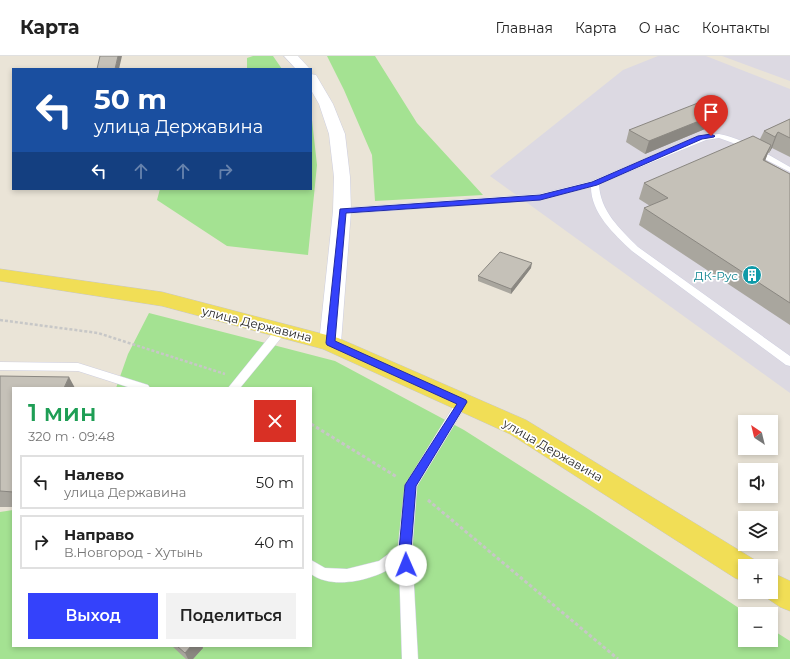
<!DOCTYPE html>
<html lang="ru">
<head>
<meta charset="utf-8">
<style>
	:root { --surface:#fff; --page:#f2f2f2; --text:#222; --muted:#767676; --line:#e0e0e0; --accent:#3442fb }
	body { margin:0; font-family:Montserrat,sans-serif; background:var(--page); color:var(--text); height:100vh; display:flex; flex-direction:column; font-size:15px; white-space:nowrap }
	* { box-sizing:border-box; margin:0 }
	p { font-size:13px; color:var(--muted) }
	.icon { flex:none; width:22px; height:22px; fill:none; stroke:currentColor; stroke-width:2; stroke-linecap:round; stroke-linejoin:round }
	.map { position:relative; flex:1; overflow:hidden }
	.drawer { position:absolute; left:12px; top:331px; width:300px; height:260px; display:flex; flex-direction:column; background:var(--surface); border-radius:0px; box-shadow:0 2px 6px #0003 }
	.drawer>* { flex:none }
	.hud { position:absolute; left:12px; top:12px; width:300px; height:122px; border-radius:0px; box-shadow:0 2px 6px #0003; background:#1a4fa0; color:#fff; overflow:hidden }
	.needle { width:26px; rotate:325deg }
	.controls { position:absolute; left:738px; top:359px; display:grid; gap:8px }
	.controls a { display:grid; place-items:center; width:40px; height:40px; border-radius:0px; background:var(--surface); box-shadow:0 2px 6px #0003; font-size:20px }
	.pin { position:absolute; display:grid; place-items:center; width:34px; height:34px; color:#fff; margin:-41px -17px; border-radius:50% 50% 50% 0; rotate:-45deg; box-shadow:0 0 4px #0007 }
	.pin .icon { rotate:45deg }
	.me { position:absolute; width:44px; margin:-22px; rotate:359deg; stroke-linejoin:round; filter:drop-shadow(0 0 3px #0008) }
	.turn { display:flex; align-items:center; gap:14px; height:84px; padding:0 16px; font-size:18px }
	.turn .icon { width:52px; height:52px; stroke-width:2.5 }
	.turn b { display:block; font-size:28px; line-height:34px }
	.lanes { display:flex; align-items:center; height:38px; padding:0 16px; background:#0003; justify-content:center; gap:20px; direction:ltr }
	.lanes .off { opacity:.35 }
	.round { display:grid; place-items:center; flex:none; width:42px; height:42px; border-radius:0px; background:var(--page) }
	.summary { display:flex; align-items:center; justify-content:space-between; height:68px; padding:0 16px }
	h1 { font-size:24px; font-weight:600; line-height:30px; color:#1e9e55 }
	.primary-button { display:flex; gap:8px; margin-top:auto; padding:8px 16px }
	.primary-button a { flex:1; height:46px; border-radius:0px; background:var(--accent); color:#fff; font-size:16px; font-weight:600; line-height:46px; text-align:center }
	.primary-button a+a { background:var(--page); color:var(--text) }
	ul { padding:0; list-style:none }
	li { display:flex; align-items:center; gap:12px; height:54px; margin:0 8px 6px; padding:0 8px; border:2px solid var(--line); border-radius:0px }
	li div { flex:1 }
	li b { display:block; font-size:15px }
	li em { font-style:normal }
	header { display:flex; align-items:center; gap:24px; box-sizing:border-box; height:56px; padding:0 20px; background:var(--surface); border-bottom:1px solid var(--line) }
	header strong { font-size:19px }
	nav { display:flex; gap:22px; margin-inline-start:auto; font-size:14px }
	.map>svg:first-child { display:block }
	.industrial { fill:#dcd9e2 }
	.green { fill:#a4e292 }
	.lines { fill:none; stroke-linecap:round; stroke-linejoin:round }
	.service-casing { stroke:#cdcee0; stroke-width:1 }
	.tertiary-casing { stroke:#cdcee0; stroke-width:1 }
	.primary-casing { stroke:#c7c7c7; stroke-width:1 }
	.path-far1 { stroke:#c7c7c7; stroke-width:2.5; stroke-dasharray:3 2; stroke-linecap:butt }
	.path { stroke:#c7c7c7; stroke-width:3; stroke-dasharray:3.5 2.5; stroke-linecap:butt }
	.service { fill:#fff; fill-rule:evenodd }
	.tertiary { fill:#fff; fill-rule:evenodd }
	.primary { fill:#f1de56; fill-rule:evenodd }
	.wall { fill:#a9a69e }
	.shaded-wall { fill:#8a8781 }
	.building { fill:#c5c1b8; stroke:#8a8781 }
	.route { fill:#3442fb; stroke:#222ba3 }
	.labels { text-anchor:middle; dominant-baseline:central; stroke-width:3.5; stroke-linejoin:round; paint-order:stroke }
	.culture-label { font-size:12px; fill:#0d838f; stroke:#fff; text-anchor:end }
	.street-label { font-size:12px; fill:#272727; stroke:#fff }
</style>
</head>
<body>
<header>
<strong>Карта</strong>
<nav><a>Главная</a><a>Карта</a><a>О нас</a><a>Контакты</a></nav>
</header>
<div class="map">
<svg width="790" height="603" viewBox="0 0 790 603">
	<rect width="100%" height="100%" fill="#eae4d7"/>
	<path class="industrial" d="M 658,0 L 706,0 L 790,33 L 790,337 L 490,120 L 623,14 Z
		M 722,0 L 790,0 L 790,25 Z"/>
	<path class="green" d="M 253,0 L 273,0 L 282,13 L 247,13 L 247,2 Z
		M 327,0 L 375,0 L 417,67 L 483,139 L 375,145 L 372,99 L 344,34 Z
		M 311,55 L 317,109 L 308,199 L 227,190 L 157,144 L 160,133 L 311,133 Z
		M 149,257 L 335,305 L 464,374 L 588,453 L 748,558 L 745,558 L 745,584 L 771,584 L 771,573 L 790,585 L 790,603 L 0,603 L 0,456 L 13,454 L 13,590 L 311,590 L 311,332 L 116,332 L 128,298 Z"/>
	<g class="lines">
		<defs>
			<path id="service" d="M 719,78 C 745,83 767,98 790,111 L 790,116 L 733,87 L 719,82 L 706,84 L 599,128 C 600,155 620,173 638,191 L 790,300 L 790,310 L 786,309 L 632,195 C 614,178 591,157 591,131 L 540,144 L 342,158 L 338,155 L 342,152 L 540,138 L 592,125 L 698,80 Z
				M 282,269 L 286,270 L 287,273 L 286,276 L 240,332 L 228,332 L 278,270 Z
				M 0,306 L 78,307 L 148,329 L 150,332 L 131,332 L 78,315 L 0,314 Z
				M 462,342 L 466,343 L 468,346 L 417,430 L 412,494 L 418,603 L 402,603 L 399,507 C 378,523 334,535 311,518 L 311,504 L 325,512 L 347,513 L 379,505 L 398,491 L 405,429 L 458,343 Z"/>
			<path id="tertiary" d="M 284,0 L 298,0 L 310,13 L 296,13 Z
				M 311,18 L 316,19 L 333,48 L 345,78 L 350,121 L 351,155 L 341,287 L 338,292 L 330,295 L 322,292 L 319,287 L 333,155 L 334,121 L 329,78 L 319,48 L 311,34 Z"/>
			<path id="primary" d="M 0,213 L 162,236 L 338,282 L 526,364 L 755,504 L 758,510 L 745,510 L 745,526 L 735,522 L 510,378 L 323,293 L 162,250 L 0,225 Z
				M 771,516 L 790,525 L 790,555 L 780,551 L 761,538 L 760,536 L 771,536 Z"/>
		</defs>
		<use href="#service" class="service-casing"/>
		<use href="#tertiary" class="tertiary-casing"/>
		<use href="#primary" class="primary-casing"/>
		<path class="path-far1" d="M 0,264 L 98,277 L 225,318"/>
		<path class="path" d="M 311,368 L 397,421
			M 428,444 L 618,603"/>
		<use href="#service" class="service"/>
		<use href="#tertiary" class="tertiary"/>
		<use href="#primary" class="primary"/>
	</g>
	<path class="wall" d="M 709,61 L 705,73 L 645,98 L 626,86 L 629,74 Z
		M 790,63 L 790,101 L 772,92 L 769,97 L 768,97 L 765,104 L 790,118 L 790,269 L 639,169 L 644,152 L 650,150 L 639,143 L 644,127 L 760,83 L 764,75 Z
		M 531,212 L 511,238 L 478,225 L 478,220 Z
		M 0,320 L 13,332 L 13,451 L 0,451 Z
		M 172,590 L 202,590 L 203,592 L 193,603 L 186,603 Z"/>
	<path class="shaded-wall" d="M 118,0 L 122,0 L 119,13 L 115,13 Z
		M 709,61 L 705,73 L 645,98 L 649,85 Z
		M 778,76 L 772,92 L 769,97 L 775,81 Z
		M 771,89 L 765,105 L 763,104 Z
		M 532,207 L 531,212 L 511,238 L 511,233 Z
		M 69,321 L 75,332 L 64,332 Z
		M 191,590 L 202,590 L 203,592 L 193,603 L 188,603 L 185,597 Z"/>
	<path class="building" d="M 100,0 L 118,0 L 115,13 L 97,13 Z
		M 703,45 L 709,61 L 649,85 L 629,74 Z
		M 790,63 L 790,82 L 778,76 L 775,81 L 764,75 Z
		M 753,80 L 771,89 L 763,104 L 790,118 L 790,247 L 644,152 L 668,142 L 644,127 Z
		M 500,196 L 532,207 L 511,233 L 478,220 Z
		M 0,320 L 69,321 L 64,332 L 13,332 L 13,436 L 0,435 Z
		M 177,590 L 191,590 L 185,597 Z"/>
	<path class="route" d="M 711,78 L 715,80 L 714,81 L 702,83 L 597,129 L 540,144 L 346,157 L 335,285 L 466,344 L 467,346 L 416,430 L 411,494 L 411,509 L 410,513 L 406,515 L 402,513 L 400,509 L 399,494 L 405,429 L 457,348 L 327,289 L 326,287 L 340,153 L 540,139 L 592,126 L 698,80 Z"/>
	<defs>
		<symbol id="building-disc" viewBox="-11 -11 22 22"><circle r="9.5" fill="#0f9aa8" stroke="#fff"/><path d="M-4-6H4V6H1V3H-1V6H-4ZM-2.5-4.3h1.7v1.8h-1.7ZM.8-4.3h1.7v1.8H.8ZM-2.5-1h1.7V.8h-1.7ZM.8-1h1.7V.8H.8Z" fill="#fff"/></symbol>
	</defs>
	<g fill-rule="evenodd">
		<use href="#building-disc" x="741" y="208" width="22" height="22"/>
	</g>
	<g class="labels">
		<g class="culture-label">
			<text x="738" y="219">ДК-Рус</text>
		</g>
		<g class="street-label">
			<text transform="translate(257 268) rotate(14)">улица Державина</text>
			<text transform="translate(553 394) rotate(30)">улица Державина</text>
		</g>
	</g>
</svg>
<div class="controls">
<a><svg class="needle" viewBox="-14 -14 28 28"><path d="M0-13l5 13h-10z" fill="#e53935"/><path d="M0 13l5-13h-10z" fill="#767676"/></svg></a>
<a><svg class="icon" aria-label="sound" viewBox="0 0 24 24"><path d="M4 9h4l5-4v14l-5-4H4zM17 9q2 3 0 6"/></svg></a>
<a><svg class="icon" aria-label="layers" viewBox="0 0 24 24"><path d="M12 4l9 5-9 5-9-5zM3 14l9 5 9-5"/></svg></a>
<a>+</a>
<a>−</a>
</div>
<div class="pin" style="left:711px;top:80px;background:#d93025"><svg class="icon" aria-label="arrive" viewBox="0 0 24 24"><path d="M6 21V4h12l-3 4 3 4H6"/></svg></div>
<svg class="me" style="left:406px;top:509px" viewBox="-20 -20 40 40"><circle r="19" fill="#fff"/><path d="M0-13L10 11 0 6-10 11z" fill="#3442fb"/></svg>
<div class="hud">
<div class="turn"><svg class="icon" aria-label="left" viewBox="0 0 24 24"><path d="M17 20v-9H6M10 6l-5 5 5 5"/></svg><div><b>50 m</b>улица Державина</div></div>
<div class="lanes"><svg class="icon" aria-label="left" viewBox="0 0 24 24"><path d="M17 20v-9H6M10 6l-5 5 5 5"/></svg><svg class="icon off" aria-label="ahead" viewBox="0 0 24 24"><path d="M12 20V5M6 11l6-6 6 6"/></svg><svg class="icon off" aria-label="ahead" viewBox="0 0 24 24"><path d="M12 20V5M6 11l6-6 6 6"/></svg><svg class="icon off" aria-label="right" viewBox="0 0 24 24"><path d="M7 20v-9h11M14 6l5 5-5 5"/></svg></div>
</div>
<section class="drawer">
<div class="summary"><div><h1>1 мин</h1><p>320 m · 09:48</p></div><a class="round" style="background:#d93025;color:#fff"><svg class="icon" aria-label="close" viewBox="0 0 24 24"><path d="M6 6l12 12M18 6L6 18"/></svg></a></div>
<ul>
<li><svg class="icon" aria-label="left" viewBox="0 0 24 24"><path d="M17 20v-9H6M10 6l-5 5 5 5"/></svg><div><b>Налево</b><p>улица Державина</p></div><em>50 m</em></li>
<li><svg class="icon" aria-label="right" viewBox="0 0 24 24"><path d="M7 20v-9h11M14 6l5 5-5 5"/></svg><div><b>Направо</b><p>В.Новгород - Хутынь</p></div><em>40 m</em></li>
</ul>
<div class="primary-button"><a>Выход</a><a>Поделиться</a></div>
</section>
</div>
</body>
</html>
